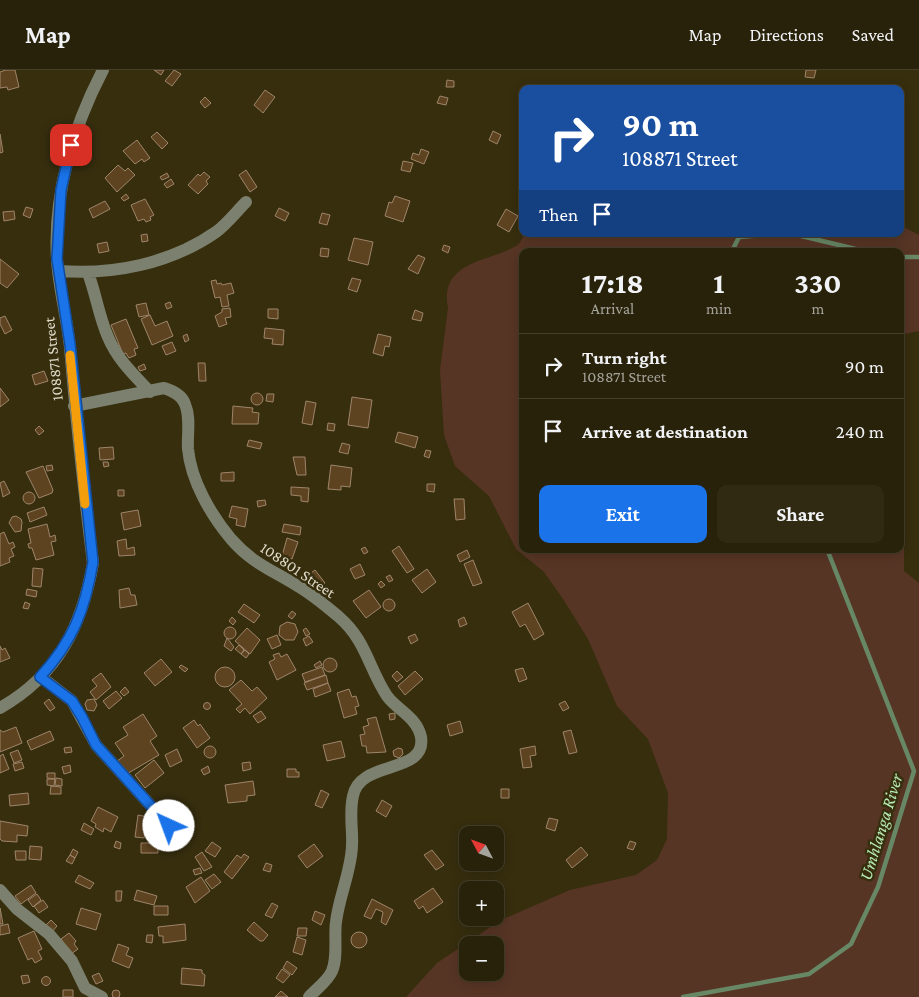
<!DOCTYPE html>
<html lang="en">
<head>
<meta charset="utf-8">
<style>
	:root { --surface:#29220a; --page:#312a13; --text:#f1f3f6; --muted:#a5a49c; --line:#453f2b; --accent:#1a73e8 }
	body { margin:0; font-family:"Crimson Pro",serif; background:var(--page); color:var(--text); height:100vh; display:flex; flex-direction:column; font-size:19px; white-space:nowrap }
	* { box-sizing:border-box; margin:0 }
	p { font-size:16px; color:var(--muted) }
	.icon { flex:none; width:28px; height:28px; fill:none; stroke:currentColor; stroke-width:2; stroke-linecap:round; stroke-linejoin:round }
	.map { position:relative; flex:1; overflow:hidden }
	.details { position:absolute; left:519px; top:178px; width:385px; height:305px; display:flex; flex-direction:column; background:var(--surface); border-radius:10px; box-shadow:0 2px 12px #0003,0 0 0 1px var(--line) }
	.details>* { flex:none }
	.hud { position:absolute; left:519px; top:15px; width:385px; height:152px; border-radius:10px; box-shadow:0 2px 12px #0003,0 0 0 1px var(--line); background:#1a4fa0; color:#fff; overflow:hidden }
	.needle { width:32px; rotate:311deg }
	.buttons { position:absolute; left:459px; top:756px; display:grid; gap:10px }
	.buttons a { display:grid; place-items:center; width:45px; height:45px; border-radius:10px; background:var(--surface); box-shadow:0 2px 12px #0003,0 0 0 1px var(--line); font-size:25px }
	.pin { position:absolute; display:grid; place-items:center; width:42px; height:42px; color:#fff; margin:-21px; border-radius:10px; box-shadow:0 2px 8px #0006 }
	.me { position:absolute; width:55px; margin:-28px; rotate:317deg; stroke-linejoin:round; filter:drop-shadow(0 0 4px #0008) }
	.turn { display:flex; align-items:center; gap:18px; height:105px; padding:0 20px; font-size:22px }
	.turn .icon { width:65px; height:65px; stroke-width:2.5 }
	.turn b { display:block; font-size:35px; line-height:42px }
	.then { display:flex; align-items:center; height:48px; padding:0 20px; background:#0003; gap:10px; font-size:19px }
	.eta { display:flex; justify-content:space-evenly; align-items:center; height:85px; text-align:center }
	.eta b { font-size:30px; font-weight:700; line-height:35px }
	.action { display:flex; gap:10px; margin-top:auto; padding:10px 20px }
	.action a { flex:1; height:58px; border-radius:10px; background:var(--accent); color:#fff; font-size:20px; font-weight:700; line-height:58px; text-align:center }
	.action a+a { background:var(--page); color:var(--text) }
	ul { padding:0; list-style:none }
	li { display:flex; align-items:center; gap:15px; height:65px; padding:0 20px; border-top:1px solid var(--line) }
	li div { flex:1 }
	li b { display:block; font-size:19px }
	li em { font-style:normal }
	header { display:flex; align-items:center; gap:30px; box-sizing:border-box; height:70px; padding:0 25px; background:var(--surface); border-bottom:1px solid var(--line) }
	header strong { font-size:24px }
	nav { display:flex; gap:28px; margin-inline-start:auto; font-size:18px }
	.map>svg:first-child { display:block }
	.green { fill:#573525; fill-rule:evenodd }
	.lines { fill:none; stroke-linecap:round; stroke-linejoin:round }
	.stream { stroke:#678765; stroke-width:4.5 }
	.building { fill:#5e4321; stroke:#9e856a }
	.minor { stroke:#7c806e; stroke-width:12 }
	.route-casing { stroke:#114b97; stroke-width:12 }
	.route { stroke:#1a73e8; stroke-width:9 }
	.slow { stroke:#f59e0b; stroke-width:9 }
	.labels { text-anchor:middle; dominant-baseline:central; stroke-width:5; stroke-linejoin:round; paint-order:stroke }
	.street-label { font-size:16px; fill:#dfdac8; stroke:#372e0e }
	.water-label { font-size:18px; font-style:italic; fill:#b6ebb3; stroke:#372e0e }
</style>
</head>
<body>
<header>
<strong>Map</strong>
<nav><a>Map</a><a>Directions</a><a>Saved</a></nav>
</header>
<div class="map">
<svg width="919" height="927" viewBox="0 0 919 927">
	<rect width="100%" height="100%" fill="#372e0e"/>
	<path class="green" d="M 900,155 L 919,165 L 919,261 L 900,265 L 900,181 L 522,181 L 522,479 L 900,479 L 900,471 L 904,477 L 904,501 L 919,513 L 919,927 L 406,927 L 437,893 L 501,850 L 570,820 L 636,805 L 657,790 L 667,769 L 668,723 L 648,669 L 617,636 L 588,569 L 563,529 L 544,502 L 516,479 L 489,426 L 455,396 L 444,365 L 440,300 L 448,238 C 439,191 489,192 516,176 C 520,174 522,168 525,164 L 900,164 ZM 468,875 L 495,875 L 495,902 L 468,902 Z"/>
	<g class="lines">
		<path class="stream" d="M 793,164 L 864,181
			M 732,181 L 739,167 L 775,164
			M 900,187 L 919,187
			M 683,927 L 809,904 L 851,874 L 878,817 L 914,701 L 827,479"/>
	</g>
	<path class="building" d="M 6,0 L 15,0 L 19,17 L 8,20 L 7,17 L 0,18 L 0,2 Z
		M 154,0 L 164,0 L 161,5 Z
		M 174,0 L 181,4 L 172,16 L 165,11 Z
		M 806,0 L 816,0 L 814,8 L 805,7 Z
		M 447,10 L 454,11 L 454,17 L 446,17 Z
		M 265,20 L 275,27 L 263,43 L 254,35 Z
		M 440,26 L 448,28 L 446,35 L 437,33 Z
		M 205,27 L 211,33 L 205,38 L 200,32 Z
		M 493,61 L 501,65 L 497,74 L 489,70 Z
		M 157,62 L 168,73 L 162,79 L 151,67 Z
		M 0,64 L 3,82 L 0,83 Z
		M 137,70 L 150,88 L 144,92 L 142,89 L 135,94 L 123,81 Z
		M 421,79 L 429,82 L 424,94 L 411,89 L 413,83 L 419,85 Z
		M 403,91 L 413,93 L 410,102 L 401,100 Z
		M 118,95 L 125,101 L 128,98 L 135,105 L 117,122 L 105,108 Z
		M 246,100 L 257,117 L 250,122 L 239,105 Z
		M 204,102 L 210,107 L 206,111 L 208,114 L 198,124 L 188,115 L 198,104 L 200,106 Z
		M 167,103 L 169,107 L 162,110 L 160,107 Z
		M 171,109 L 174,114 L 167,118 L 164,114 Z
		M 126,124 L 129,128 L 124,131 L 121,128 Z
		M 395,126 L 410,131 L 403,152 L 385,146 L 389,132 L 392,133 Z
		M 145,129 L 154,145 L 150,147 L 151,150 L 146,152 L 144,149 L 138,151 L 131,135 Z
		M 105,131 L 110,139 L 93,148 L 89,139 Z
		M 26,137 L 33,139 L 30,148 L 23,145 Z
		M 279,138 L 289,143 L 285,151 L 275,146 Z
		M 506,139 L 518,146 L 509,162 L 497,155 Z
		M 14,141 L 15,149 L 4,151 L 3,142 Z
		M 322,143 L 330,145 L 327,155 L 319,153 Z
		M 147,164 L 148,171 L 142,172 L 141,165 Z
		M 354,168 L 373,172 L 368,195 L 348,190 Z
		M 107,172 L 109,181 L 99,183 L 97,174 Z
		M 444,175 L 450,177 L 448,183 L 442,180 Z
		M 321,178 L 329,179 L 328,187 L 320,186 Z
		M 418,185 L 425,188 L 418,204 L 408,199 Z
		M 0,189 L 19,204 L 7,218 L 0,213 Z
		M 352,208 L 361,210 L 357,222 L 348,219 Z
		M 216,210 L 217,214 L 221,213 L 222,215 L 231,213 L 234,223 L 227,225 L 229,236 L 222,237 L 220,227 L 215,228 L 211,211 Z
		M 170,232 L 172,237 L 167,239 L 165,234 Z
		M 146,233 L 149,245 L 139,247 L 136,235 Z
		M 230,238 L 231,247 L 225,248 L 227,254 L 219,257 L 215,246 L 222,242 L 222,239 Z
		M 268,239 L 278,239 L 278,249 L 268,248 Z
		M 415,240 L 423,243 L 421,251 L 412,249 Z
		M 150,245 L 155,256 L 167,251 L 173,266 L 152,275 L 141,249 Z
		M 5,246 L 12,260 L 5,264 L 0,254 L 0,248 Z
		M 126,249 L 138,278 L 134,279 L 136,285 L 129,288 L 126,283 L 123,284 L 111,255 Z
		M 265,258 L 284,260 L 283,275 L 272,274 L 273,269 L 264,268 Z
		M 187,264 L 189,270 L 185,272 L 183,266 Z
		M 378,264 L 391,267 L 389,277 L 385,276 L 383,286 L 373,283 Z
		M 172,272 L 176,281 L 166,285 L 162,276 Z
		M 198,293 L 205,293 L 206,311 L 199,311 Z
		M 144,294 L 146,299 L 140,301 L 138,297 Z
		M 44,301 L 48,311 L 35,315 L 32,305 Z
		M 0,318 L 9,330 L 0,337 Z
		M251 329a6 6 0 1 1 12 0a6 6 0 1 1-12 0Z
		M 267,324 L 274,324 L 273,332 L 266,331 Z
		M 352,327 L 372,330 L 368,358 L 348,355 Z
		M 306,331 L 316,333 L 312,355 L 302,353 Z
		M 233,336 L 253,338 L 252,342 L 259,343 L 258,354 L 232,354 Z
		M 328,353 L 335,354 L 334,361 L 327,360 Z
		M 39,356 L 44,361 L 39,365 L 35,360 Z
		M 398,362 L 418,367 L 415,378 L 395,372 Z
		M 249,370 L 262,373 L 260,379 L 247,376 Z
		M 342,373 L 350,375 L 348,384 L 339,382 Z
		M 113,377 L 114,389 L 100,390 L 99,378 Z
		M 426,380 L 431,381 L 429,388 L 424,386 Z
		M 293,387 L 305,387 L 306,405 L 297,405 Z
		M 103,392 L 108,392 L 109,396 L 104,397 Z
		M 52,395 L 53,400 L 47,401 L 46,396 Z
		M 331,395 L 352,398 L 350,417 L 341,416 L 341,420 L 328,419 Z
		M 43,396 L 53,420 L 52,423 L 39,428 L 26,402 Z
		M 234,402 L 234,411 L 221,411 L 221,403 Z
		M 4,411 L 10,423 L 3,427 L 0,413 Z
		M 427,414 L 435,414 L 434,422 L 427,421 Z
		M 291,417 L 309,418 L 308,432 L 301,431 L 301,426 L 291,425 Z
		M 118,420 L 124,420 L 124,426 L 118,426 Z
		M23 428a6 6 0 1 1 12 0a6 6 0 1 1-12 0Z
		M 454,429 L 464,429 L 465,449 L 456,450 Z
		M 265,430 L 266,435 L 258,437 L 257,431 Z
		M 232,436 L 248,439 L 245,457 L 236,455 L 237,449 L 229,447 Z
		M 44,437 L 47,445 L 30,452 L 27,443 Z
		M 138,440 L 141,456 L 124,460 L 121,443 Z
		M 16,446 L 21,449 L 22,452 L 21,461 L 15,462 L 9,453 L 12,447 Z
		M 47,454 L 50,467 L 55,465 L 56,471 L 51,472 L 54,485 L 36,490 L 32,478 L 29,478 L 28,474 L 31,473 L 28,459 Z
		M 284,454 L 301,457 L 300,465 L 282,462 Z
		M 4,462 L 9,474 L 13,472 L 15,477 L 11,479 L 14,486 L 9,488 L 10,492 L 0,496 L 0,464 Z
		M 287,468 L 298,472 L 292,489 L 282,486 Z
		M 126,469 L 127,479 L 134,477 L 135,485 L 119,486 L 117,471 Z
		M 399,476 L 414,499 L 407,503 L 392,481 Z
		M 365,477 L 368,482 L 364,484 L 361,479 Z
		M 467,480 L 470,487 L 460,492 L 457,485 Z
		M 473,490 L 482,513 L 473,516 L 464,494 Z
		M 360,494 L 365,505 L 355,509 L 350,499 Z
		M 33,498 L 43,499 L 41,517 L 32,516 Z
		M 427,499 L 436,512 L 422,523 L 412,510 Z
		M 315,500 L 325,513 L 317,519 L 307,506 Z
		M 390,505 L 393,510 L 389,512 L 386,507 Z
		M 381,511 L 385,515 L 381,518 L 378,514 Z
		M 129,518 L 131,525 L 135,525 L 137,535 L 120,538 L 119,520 Z
		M 27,519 L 37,521 L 36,527 L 26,525 Z
		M 369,520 L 381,537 L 366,548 L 353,531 Z
		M383 535a6 6 0 1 1 12 0a6 6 0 1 1-12 0Z
		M 25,532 L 30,534 L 28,539 L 23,538 Z
		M 528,533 L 544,564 L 534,570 L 525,554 L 520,557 L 512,542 Z
		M 244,534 L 260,545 L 254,553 L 238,542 Z
		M 292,541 L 296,544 L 292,549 L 288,546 Z
		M 232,547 L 236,551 L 233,555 L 229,551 Z
		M 464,547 L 467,554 L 460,557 L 458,550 Z
		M 287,552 L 295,554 L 298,562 L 294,570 L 285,570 L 279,565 L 280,556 Z
		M224 563a6 6 0 1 1 12 0a6 6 0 1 1-12 0Z
		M 247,558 L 260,570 L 250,584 L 235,571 Z
		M 306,558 L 310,564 L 306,566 L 303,560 Z
		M 415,564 L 418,570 L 411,574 L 408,567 Z
		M 277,565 L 281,575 L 272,579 L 267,569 Z
		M 309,566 L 313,572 L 306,576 L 303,569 Z
		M 227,568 L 234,577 L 231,581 L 224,576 Z
		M 239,575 L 244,580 L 241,584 L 235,579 Z
		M 0,576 L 2,580 L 5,578 L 10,588 L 0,592 Z
		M 245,580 L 249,584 L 246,588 L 241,584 Z
		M 279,583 L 281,587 L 287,584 L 296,600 L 277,610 L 269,592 L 275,589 L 273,585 Z
		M323 595a7 7 0 1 1 14 0a7 7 0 1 1-14 0Z
		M 161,589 L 172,602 L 155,616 L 144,603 Z
		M 320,591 L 322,595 L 316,598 L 314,595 Z
		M 181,595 L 188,599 L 185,602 L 179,597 Z
		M 322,597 L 325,605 L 305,612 L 302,604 Z
		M215 607a10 10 0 1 1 20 0a10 10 0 1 1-20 0Z
		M 523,598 L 527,609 L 519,612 L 515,600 Z
		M 397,601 L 403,607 L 397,612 L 392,606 Z
		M 415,601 L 423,609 L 405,625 L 398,616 Z
		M 101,603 L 111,617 L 96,630 L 90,622 L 97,616 L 92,610 Z
		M 326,605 L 328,613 L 307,620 L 304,613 Z
		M 241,610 L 252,621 L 257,617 L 267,628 L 250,644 L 245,638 L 240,643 L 236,639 L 242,634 L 229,620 Z
		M 328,613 L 331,621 L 315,627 L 313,619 Z
		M 125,617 L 129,622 L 124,626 L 120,622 Z
		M 349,619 L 352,627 L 356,626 L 359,636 L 355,637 L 357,644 L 344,648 L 337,623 Z
		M 116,621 L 122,628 L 109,639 L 103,631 Z
		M 49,629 L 55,638 L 50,641 L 44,633 Z
		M 94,629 L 97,635 L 94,641 L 87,640 L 85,634 L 87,630 Z
		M 565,631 L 569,638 L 563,641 L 559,634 Z
		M203.5 636a3.5 3.5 0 1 1 7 0a3.5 3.5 0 1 1-7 0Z
		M 261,641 L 266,648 L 258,653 L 253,646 Z
		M 395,643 L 395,649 L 390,650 L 389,644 Z
		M 143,644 L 157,666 L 150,671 L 159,685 L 125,705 L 116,692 L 124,686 L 115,673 L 128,665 L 123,657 Z
		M 376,647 L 386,682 L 367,683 L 366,676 L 362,676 L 360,665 L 365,664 L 363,657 L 369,655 L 367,649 Z
		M 194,650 L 198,656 L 200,654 L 210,668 L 197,678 L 183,658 Z
		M 460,651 L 463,662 L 450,666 L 447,655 Z
		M 16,657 L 22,673 L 0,682 L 0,660 L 3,662 Z
		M 571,660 L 577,682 L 569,684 L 563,662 Z
		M 50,661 L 54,670 L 31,680 L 27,671 Z
		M 341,671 L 345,687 L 327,691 L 323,675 Z
		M204 682a6 6 0 1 1 12 0a6 6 0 1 1-12 0Z
		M 535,676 L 536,685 L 530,686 L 532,697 L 523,698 L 520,679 Z
		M 71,677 L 72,682 L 65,683 L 64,678 Z
		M 398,678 L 402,679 L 403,684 L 399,688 L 394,686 L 393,681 Z
		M 177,679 L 182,691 L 170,697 L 165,685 Z
		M 18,680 L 22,690 L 14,693 L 10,683 Z
		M 3,684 L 9,699 L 0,703 L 0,686 Z
		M 154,690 L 164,703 L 145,718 L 135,705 Z
		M 22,692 L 24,698 L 15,701 L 13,694 Z
		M 250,692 L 251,699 L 243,701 L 242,693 Z
		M 70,695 L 71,702 L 64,704 L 62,697 Z
		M 208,696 L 210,702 L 204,705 L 201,700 Z
		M 287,699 L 296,699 L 296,702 L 299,702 L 299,707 L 287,707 Z
		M 47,703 L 55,703 L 55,709 L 47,708 Z
		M 56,708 L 62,709 L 62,716 L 55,715 Z
		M 47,709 L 55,709 L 54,716 L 47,715 Z
		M 253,711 L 255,725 L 247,726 L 247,731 L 228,733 L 225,715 Z
		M 51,716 L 61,717 L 61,724 L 50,724 Z
		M 501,719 L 509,719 L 509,728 L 501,728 Z
		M 321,720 L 329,724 L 322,738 L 315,735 Z
		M 28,723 L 29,734 L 10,736 L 9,725 Z
		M 382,730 L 392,736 L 386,747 L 376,741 Z
		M 98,737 L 118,747 L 111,762 L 104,758 L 103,762 L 95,757 L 96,754 L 91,751 Z
		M 138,745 L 148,747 L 144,768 L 135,767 Z
		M 549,748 L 558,750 L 555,761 L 546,758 Z
		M 0,751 L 28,756 L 27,766 L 17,765 L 17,772 L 2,771 L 0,769 Z
		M 84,753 L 94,759 L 91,765 L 81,760 Z
		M 116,771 L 121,773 L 120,779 L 114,777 Z
		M 630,771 L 636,773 L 633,780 L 627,778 Z
		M 212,772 L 221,778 L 215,787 L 205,781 Z
		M 141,773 L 158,773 L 158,783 L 141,783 Z
		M 314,774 L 323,786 L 307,798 L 298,786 Z
		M 30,776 L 42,777 L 41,790 L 29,789 Z
		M 581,777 L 588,785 L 572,798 L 566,790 Z
		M 73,779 L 78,782 L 75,788 L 70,785 Z
		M 432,780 L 444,795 L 436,800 L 424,785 Z
		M 15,781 L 26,781 L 26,790 L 16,790 Z
		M 202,782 L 212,797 L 204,801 L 195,787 Z
		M 244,784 L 249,787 L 232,809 L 224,802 L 237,785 L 241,788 Z
		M 70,785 L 75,788 L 72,794 L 66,791 Z
		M 266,793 L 272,795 L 270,802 L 263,800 Z
		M 200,798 L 202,803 L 195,805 L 193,800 Z
		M 214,804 L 221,812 L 212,819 L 205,810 Z
		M 79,805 L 94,813 L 90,819 L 75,812 Z
		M 201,807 L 210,821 L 195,833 L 186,817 Z
		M 31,815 L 36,823 L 21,834 L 15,826 Z
		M 433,818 L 443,832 L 427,843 L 423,836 L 419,839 L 414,831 Z
		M 137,820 L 157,826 L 154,835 L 134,830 Z
		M 116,821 L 122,821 L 121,831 L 116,831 Z
		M 37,824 L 41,830 L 33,837 L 28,830 Z
		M 372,829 L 393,840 L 386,855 L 381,852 L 383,842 L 376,839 L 371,849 L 364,846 Z
		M 43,830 L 48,837 L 39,843 L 34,836 Z
		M 272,833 L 278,836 L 272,848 L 265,845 Z
		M 154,836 L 168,836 L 168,845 L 154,845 Z
		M 0,838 L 3,854 L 0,854 Z
		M 81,838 L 101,844 L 96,860 L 76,854 Z
		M 315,841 L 325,845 L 321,855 L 312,850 Z
		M 51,850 L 57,856 L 51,863 L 45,856 Z
		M 254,852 L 268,865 L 263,871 L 260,871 L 247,860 Z
		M 8,854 L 10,863 L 0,865 L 0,856 Z
		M 185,854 L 186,870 L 163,873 L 163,866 L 159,866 L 158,857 Z
		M 298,858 L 307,858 L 306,866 L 297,866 Z
		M 34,861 L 42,879 L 38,881 L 42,889 L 35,893 L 32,888 L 28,890 L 18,868 Z
		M351 870a8 8 0 1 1 16 0a8 8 0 1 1-16 0Z
		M 69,863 L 76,871 L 74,874 L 78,879 L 71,884 L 61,869 Z
		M 147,865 L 153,865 L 152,873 L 146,872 Z
		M 297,867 L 306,870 L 302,885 L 293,882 Z
		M 118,874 L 129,878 L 126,885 L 133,888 L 129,898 L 112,891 Z
		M 287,891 L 297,898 L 292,905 L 283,898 Z
		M 182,898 L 202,900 L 202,903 L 205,905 L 204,916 L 181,914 Z
		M 282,899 L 290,905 L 283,913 L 276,908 Z
		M 99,903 L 103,911 L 96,914 L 92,906 Z
		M 28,905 L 30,912 L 23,914 L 21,906 Z
		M41.5 911a4.5 4.5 0 1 1 9 0a4.5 4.5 0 1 1-9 0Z
		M 63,920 L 73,920 L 73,927 L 63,927 Z
		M112 924a4 4 0 1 1 8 0a4 4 0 1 1-8 0Z
		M 281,921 L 288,927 L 275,927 Z"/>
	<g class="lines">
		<path class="minor" d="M 59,201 C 113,205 170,194 216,162 C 227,154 236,142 246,132
			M 88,203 C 96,224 99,247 108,267 C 117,289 134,305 150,322
			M 74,336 L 164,318 C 173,321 182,325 185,334 C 191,348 187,365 188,379 C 191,411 211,445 231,469 C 252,493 270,499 296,515 C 312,524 326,536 339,547 C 366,570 369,599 387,626 C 397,640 417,647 421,667 C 427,705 360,689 353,726 C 349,743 353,760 352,776 C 351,802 339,826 336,852 C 334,866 338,888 332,901 C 328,911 316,919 309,927
			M 41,607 L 72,631 L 96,675 L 169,756
			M 0,638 C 58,605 82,556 93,493 C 84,421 76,349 70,277 C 67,248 59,219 57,190 C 53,125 73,57 103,0
			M 0,820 L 17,839 L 49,864 L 72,891 L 85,918 L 102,927"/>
	</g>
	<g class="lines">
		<defs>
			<path id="route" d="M 71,75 L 61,120 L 57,189 L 70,274 L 93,492 C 85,540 73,571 40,607 L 72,631 L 82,647 L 96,675 L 169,756"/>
		</defs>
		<use href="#route" class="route-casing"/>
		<use href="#route" class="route"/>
		<path class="slow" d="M 70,285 L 85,434"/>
	</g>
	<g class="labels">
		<g class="street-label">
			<text transform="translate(53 289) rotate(-96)">108871 Street</text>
			<text transform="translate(298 500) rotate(34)">108801 Street</text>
		</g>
		<g class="water-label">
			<text transform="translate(881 757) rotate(-73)">Umhlanga River</text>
		</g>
	</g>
</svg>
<div class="buttons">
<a><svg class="needle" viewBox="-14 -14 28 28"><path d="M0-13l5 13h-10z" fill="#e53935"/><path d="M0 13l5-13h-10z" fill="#a5a49c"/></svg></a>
<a>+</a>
<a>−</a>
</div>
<div class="pin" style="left:71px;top:75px;background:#d93025"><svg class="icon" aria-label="arrive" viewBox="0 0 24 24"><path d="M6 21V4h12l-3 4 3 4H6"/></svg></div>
<svg class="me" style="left:169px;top:756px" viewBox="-20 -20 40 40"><circle r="19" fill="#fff"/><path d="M0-13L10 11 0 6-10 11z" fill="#1a73e8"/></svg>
<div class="hud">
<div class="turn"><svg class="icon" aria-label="right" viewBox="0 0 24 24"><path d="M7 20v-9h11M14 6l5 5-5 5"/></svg><div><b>90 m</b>108871 Street</div></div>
<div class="then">Then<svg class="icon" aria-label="arrive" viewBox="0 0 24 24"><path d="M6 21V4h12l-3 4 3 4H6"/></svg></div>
</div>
<section class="details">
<div class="eta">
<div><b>17:18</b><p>Arrival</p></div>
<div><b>1</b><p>min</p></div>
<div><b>330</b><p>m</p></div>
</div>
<ul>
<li><svg class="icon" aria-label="right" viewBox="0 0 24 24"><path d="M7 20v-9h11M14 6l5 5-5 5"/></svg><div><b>Turn right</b><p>108871 Street</p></div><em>90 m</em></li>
<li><svg class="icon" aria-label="arrive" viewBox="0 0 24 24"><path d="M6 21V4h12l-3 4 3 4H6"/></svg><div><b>Arrive at destination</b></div><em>240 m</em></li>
</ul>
<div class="action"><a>Exit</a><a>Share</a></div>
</section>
</div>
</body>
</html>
